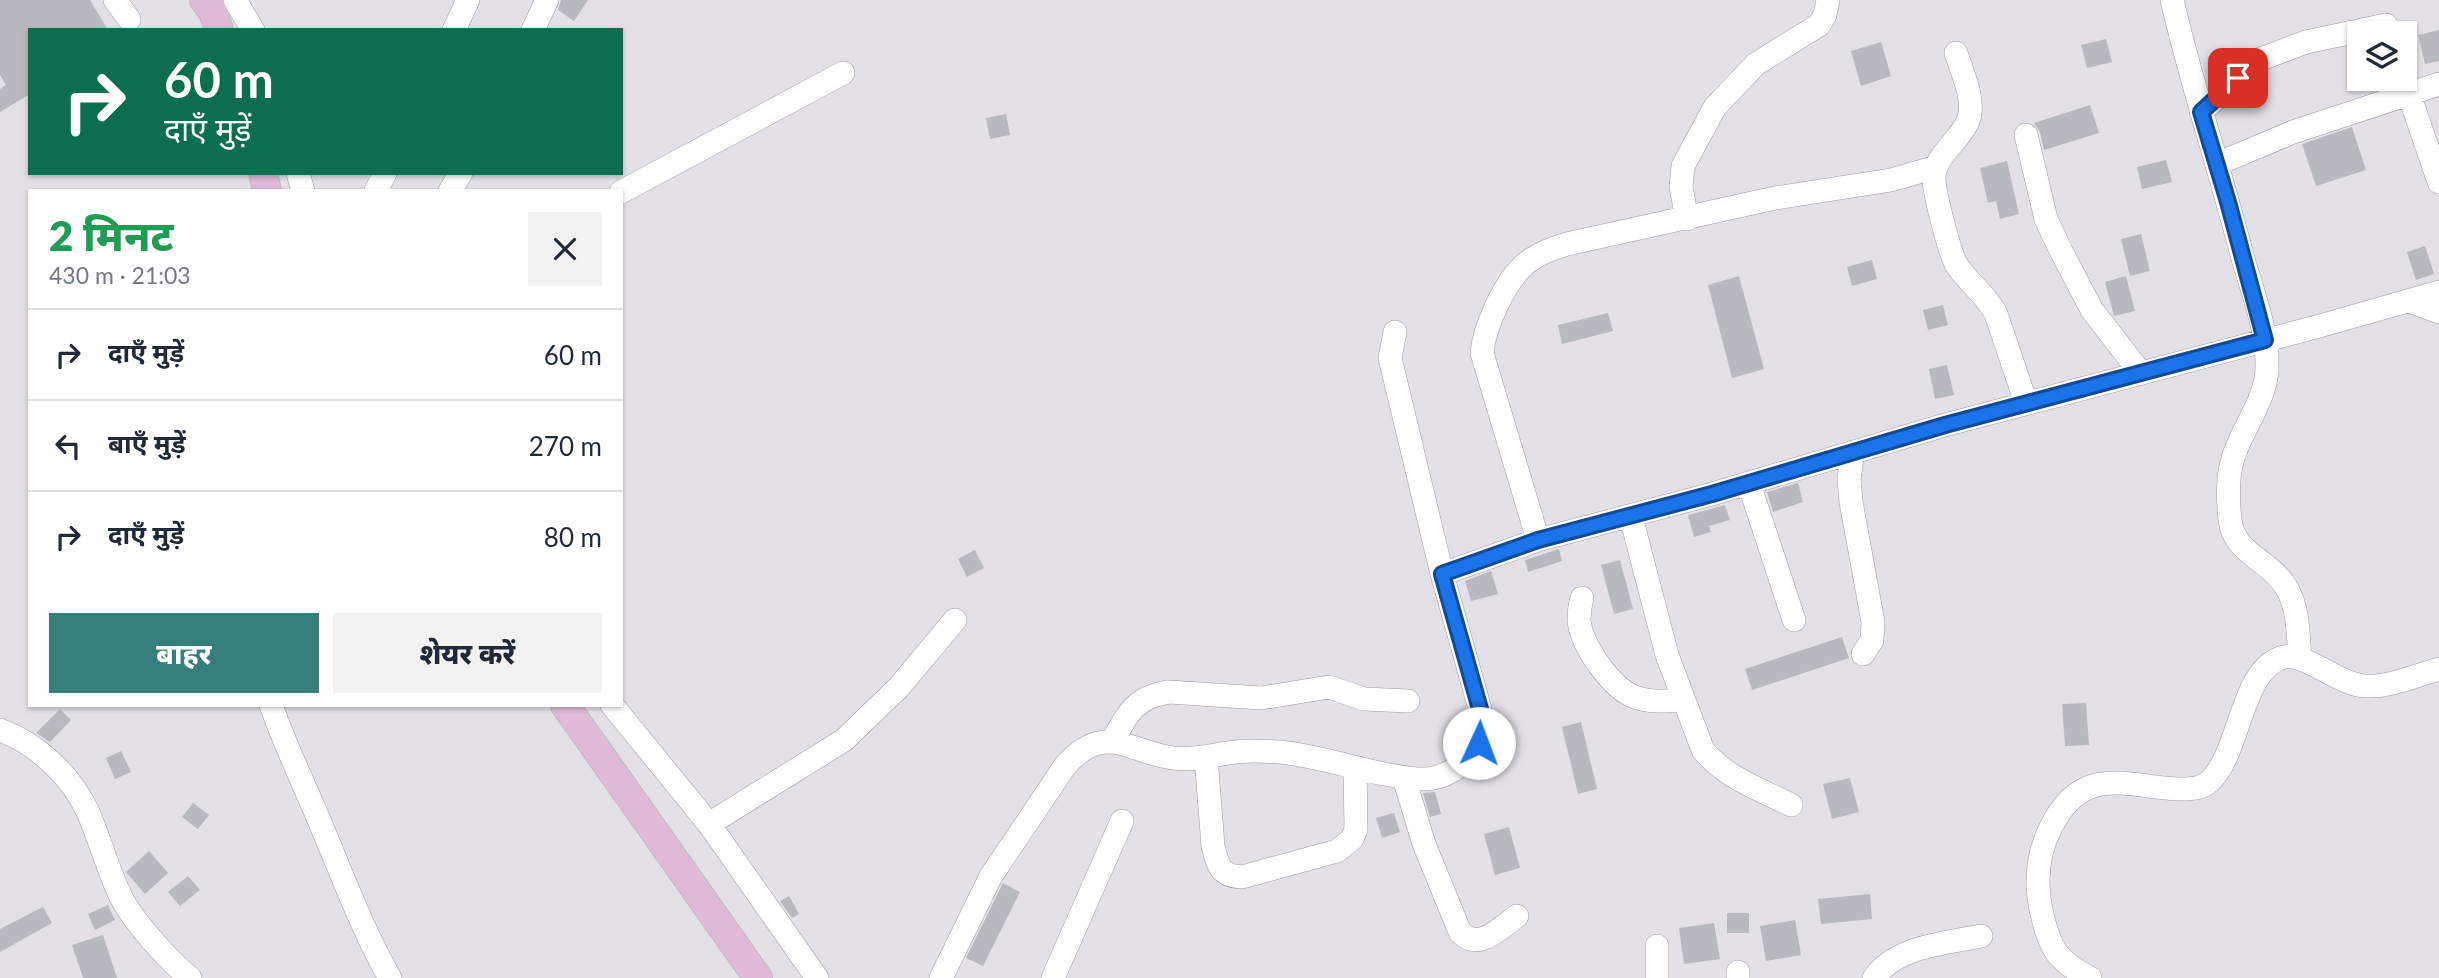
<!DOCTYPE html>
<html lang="hi">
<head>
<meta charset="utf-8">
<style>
	:root { --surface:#fff; --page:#f2f2f3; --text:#1f2937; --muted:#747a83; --line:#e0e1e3; --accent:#367e7b }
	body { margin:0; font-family:Lato,"Noto Sans Devanagari",sans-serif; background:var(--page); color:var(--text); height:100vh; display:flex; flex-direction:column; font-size:26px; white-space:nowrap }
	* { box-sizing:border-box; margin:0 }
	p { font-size:23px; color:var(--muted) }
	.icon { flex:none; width:38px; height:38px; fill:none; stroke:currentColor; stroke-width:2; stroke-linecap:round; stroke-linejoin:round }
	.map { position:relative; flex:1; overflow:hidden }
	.panel { position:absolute; left:28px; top:189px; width:595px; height:518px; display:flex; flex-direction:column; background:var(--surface); border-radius:0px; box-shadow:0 2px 5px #0004 }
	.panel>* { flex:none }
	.guide { position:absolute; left:28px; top:28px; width:595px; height:147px; border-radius:0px; box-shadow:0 2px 5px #0004; background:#0b6e4f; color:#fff; overflow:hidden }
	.fabs { position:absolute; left:2347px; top:21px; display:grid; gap:14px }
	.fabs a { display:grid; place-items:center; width:70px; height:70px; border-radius:0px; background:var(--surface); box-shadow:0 2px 5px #0004; font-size:35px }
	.pin { position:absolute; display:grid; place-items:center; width:60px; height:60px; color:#fff; margin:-30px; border-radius:14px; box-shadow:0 4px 10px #0006 }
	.me { position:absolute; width:77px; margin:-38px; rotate:2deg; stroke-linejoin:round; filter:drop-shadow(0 0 5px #0008) }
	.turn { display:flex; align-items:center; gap:24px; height:147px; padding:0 21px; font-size:32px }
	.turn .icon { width:91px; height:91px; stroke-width:2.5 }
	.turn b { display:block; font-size:49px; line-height:60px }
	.round { display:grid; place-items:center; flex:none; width:74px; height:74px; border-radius:0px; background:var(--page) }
	.headline { display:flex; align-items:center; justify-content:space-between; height:119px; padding:0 21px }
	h1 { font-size:42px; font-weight:800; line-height:52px; color:#1e9e55 }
	.primary-button { display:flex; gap:14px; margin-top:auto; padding:14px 21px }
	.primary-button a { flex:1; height:80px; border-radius:0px; background:var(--accent); color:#fff; font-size:28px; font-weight:800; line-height:80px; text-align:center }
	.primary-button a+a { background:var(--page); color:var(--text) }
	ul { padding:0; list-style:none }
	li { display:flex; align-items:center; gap:21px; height:91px; padding:0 21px; border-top:2px solid var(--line) }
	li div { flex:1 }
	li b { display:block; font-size:26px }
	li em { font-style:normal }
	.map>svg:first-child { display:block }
	.building { fill:#b8b8c1 }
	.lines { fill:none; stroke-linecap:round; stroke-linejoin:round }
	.minor-casing { stroke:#9e9aa2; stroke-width:24 }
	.major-casing { stroke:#bebdbf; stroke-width:30 }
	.minor { stroke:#fff; stroke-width:23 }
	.major { stroke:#deb9d8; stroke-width:28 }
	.route-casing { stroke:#114b97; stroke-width:18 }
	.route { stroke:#1a73e8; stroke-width:12 }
</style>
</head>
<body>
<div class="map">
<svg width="2439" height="978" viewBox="0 0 2439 978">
	<rect width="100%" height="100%" fill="#e4e0e8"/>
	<path class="building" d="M 0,0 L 90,0 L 108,30 L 30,30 L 30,94 L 0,112 L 0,89 L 6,85 L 0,75 Z
		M 561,0 L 588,0 L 574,21 L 558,10 Z
		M 2439,30 L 2439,61 L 2425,64 L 2418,35 Z
		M 2106,39 L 2112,62 L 2087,68 L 2081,45 Z
		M 1881,42 L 1891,76 L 1861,86 L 1851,51 Z
		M 2090,105 L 2099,133 L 2044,150 L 2040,132 L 2034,123 Z
		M 1006,114 L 1010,135 L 990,139 L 986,118 Z
		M 2352,127 L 2366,170 L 2316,186 L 2302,144 Z
		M 2166,160 L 2172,182 L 2142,189 L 2137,167 Z
		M 2007,161 L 2019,214 L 2000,219 L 1996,201 L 1988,203 L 1980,168 Z
		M 2141,234 L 2150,271 L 2130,276 L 2121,239 Z
		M 2425,246 L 2434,274 L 2416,280 L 2407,252 Z
		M 1872,260 L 1877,279 L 1852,286 L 1847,267 Z
		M 1739,276 L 1764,369 L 1732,378 L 1708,285 Z
		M 2126,276 L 2135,311 L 2114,316 L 2105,282 Z
		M 1943,305 L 1948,325 L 1928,330 L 1923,310 Z
		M 1608,313 L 1613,331 L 1562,344 L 1558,325 Z
		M 1947,365 L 1954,395 L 1935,399 L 1929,369 Z
		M 1798,483 L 1803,502 L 1773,512 L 1767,492 Z
		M 1725,505 L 1730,520 L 1709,526 L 1711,532 L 1694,537 L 1688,515 Z
		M 1559,549 L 1562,561 L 1528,572 L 1525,560 Z
		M 975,550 L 984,568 L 967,577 L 958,559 Z
		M 1620,560 L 1633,609 L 1614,614 L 1601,565 Z
		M 1491,571 L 1498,594 L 1471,601 L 1465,581 Z
		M 1842,637 L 1849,658 L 1752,690 L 1745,669 Z
		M 2086,703 L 2089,745 L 2065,746 L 2062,704 Z
		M 60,709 L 71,720 L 50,742 L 36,733 Z
		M 1581,722 L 1597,789 L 1578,794 L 1562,727 Z
		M 121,751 L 131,772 L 115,779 L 106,758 Z
		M 1850,778 L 1859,812 L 1832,819 L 1823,784 Z
		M 1435,792 L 1441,814 L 1430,817 L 1423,793 Z
		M 193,803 L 209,815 L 198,829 L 182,817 Z
		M 1394,813 L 1400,832 L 1382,838 L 1376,818 Z
		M 1509,827 L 1520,868 L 1495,875 L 1484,834 Z
		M 149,851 L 168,873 L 145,894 L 126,872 Z
		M 188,876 L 200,890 L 180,906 L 168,892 Z
		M 1003,883 L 1020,892 L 983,966 L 966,958 Z
		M 1870,894 L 1872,919 L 1821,924 L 1818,899 Z
		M 789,896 L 799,914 L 792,918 L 780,901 Z
		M 108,905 L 115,920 L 95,930 L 88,914 Z
		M 43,907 L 52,923 L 0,952 L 0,929 Z
		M 1727,913 L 1749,913 L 1749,933 L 1727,933 Z
		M 1795,920 L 1801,955 L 1766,961 L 1760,926 Z
		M 1714,923 L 1720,959 L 1684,964 L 1679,928 Z
		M 103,935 L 117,978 L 83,978 L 72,945 Z"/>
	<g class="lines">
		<defs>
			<path id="minor" d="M 115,0 L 129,19
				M 235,0 L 253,30
				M 2172,0 C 2192,86 2220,170 2242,255 C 2252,291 2268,330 2267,368 C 2266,402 2240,430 2232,462 C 2227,480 2228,501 2230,520 C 2234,554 2270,560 2286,587 C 2299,608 2298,635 2300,659
				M 454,30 L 468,0
				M 533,30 L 547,0
				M 1956,53 C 1962,72 1976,101 1968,121 C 1960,141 1933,156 1934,180 C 1935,196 1949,250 1956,264 C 1967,282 1986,294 1996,314 L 2026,403
				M 2409,94 L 2439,182
				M 2201,112 L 2261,59 L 2306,42 L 2386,25
				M 2026,135 L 2046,219 L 2061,251 L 2092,310 L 2140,372
				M 2217,164 L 2293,132 L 2439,84
				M 298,173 L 303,191
				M 376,191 L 385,173
				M 450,191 L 461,173
				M 621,192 L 843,73
				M 1687,219 L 1681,187 L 1683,166 L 1715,107 L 1756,64 L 1819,25 L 1825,15 L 1828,0
				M 2409,301 L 2439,312
				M 1395,332 L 1390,358 L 1442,574
				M 1853,452 L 1849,479 L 1851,502 L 1873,622 L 1872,640 L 1863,654
				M 1749,484 L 1794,620
				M 1631,517 L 1667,655 L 1703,750 C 1726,778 1759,789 1791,805
				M 1538,540 L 1482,353 C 1484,328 1504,284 1522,267 C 1534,255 1551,249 1567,244 L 1775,198 L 1891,180 L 1936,167
				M 1582,598 C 1580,605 1579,613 1579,620 C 1581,645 1612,689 1635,697 C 1651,703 1668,701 1684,700
				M 271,705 C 285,745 303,782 319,820 C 342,874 361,927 390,978
				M 612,705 L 709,824 L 817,978
				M 0,730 C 38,744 71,776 88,812 C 100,840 108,870 121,897 C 133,921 169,961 190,978
				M 1112,742 C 1127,715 1134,697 1169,692 L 1261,698 L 1329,687 L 1364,699 L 1408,701
				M 1206,757 L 1213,846 C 1218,866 1220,876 1242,877 L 1337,851 L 1352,839 L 1356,829 L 1355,768
				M 1404,778 L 1424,844 L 1460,932 C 1479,952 1500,928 1517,916
				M 709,824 L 844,740 L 899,687 L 955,620
				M 1738,972 L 1738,978
				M 941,978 L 991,876 L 1065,766 C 1105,721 1128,752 1173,758 C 1194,761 1215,754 1236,752 C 1251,750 1265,751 1279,752 C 1314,755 1349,767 1384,774 C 1397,776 1412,780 1426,779 C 1440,778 1454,771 1464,762 C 1481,746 1483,731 1480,709 L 1442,574 L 1538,540 L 1712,494 L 1945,425 L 2316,327 L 2439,292
				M 1053,978 L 1122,821
				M 1657,978 L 1657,946
				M 1874,978 C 1896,946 1947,943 1981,936
				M 2090,978 C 2058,961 2050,950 2042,914 C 2035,884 2037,854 2051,827 C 2083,763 2126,787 2180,789 C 2191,789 2202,789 2210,781 C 2240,754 2241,667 2284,657 C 2305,652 2340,686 2367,686 C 2391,687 2417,675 2439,669"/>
			<path id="major" d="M 204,0 L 213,12 L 219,30
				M 263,173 L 267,191
				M 565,705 L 758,978"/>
		</defs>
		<use href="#minor" class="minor-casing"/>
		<use href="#major" class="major-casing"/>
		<use href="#minor" class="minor"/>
		<use href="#major" class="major"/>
	</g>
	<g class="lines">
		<defs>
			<path id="route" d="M 1479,743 L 1483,728 L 1480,709 L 1442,574 L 1538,540 L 1712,494 L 1945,425 L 2265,340 L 2228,202 L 2201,112 L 2238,78"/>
		</defs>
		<use href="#route" class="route-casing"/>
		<use href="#route" class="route"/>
	</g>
</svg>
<div class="fabs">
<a><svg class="icon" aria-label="layers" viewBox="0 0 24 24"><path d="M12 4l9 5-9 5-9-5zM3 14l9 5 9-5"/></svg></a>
</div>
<div class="pin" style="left:2238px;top:78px;background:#d93025"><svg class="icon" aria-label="arrive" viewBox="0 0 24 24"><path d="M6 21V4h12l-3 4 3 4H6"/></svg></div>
<svg class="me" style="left:1479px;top:743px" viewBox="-20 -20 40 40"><circle r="19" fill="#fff"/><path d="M0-13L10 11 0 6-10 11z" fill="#1a73e8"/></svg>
<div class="guide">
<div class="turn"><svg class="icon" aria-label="right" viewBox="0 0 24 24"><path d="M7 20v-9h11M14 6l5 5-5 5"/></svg><div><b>60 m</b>दाएँ मुड़ें</div></div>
</div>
<section class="panel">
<div class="headline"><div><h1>2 मिनट</h1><p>430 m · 21:03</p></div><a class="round"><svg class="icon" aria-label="close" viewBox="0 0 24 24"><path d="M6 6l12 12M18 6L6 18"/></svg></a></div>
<ul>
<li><svg class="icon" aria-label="right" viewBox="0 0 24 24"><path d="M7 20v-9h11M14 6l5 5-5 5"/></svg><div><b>दाएँ मुड़ें</b></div><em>60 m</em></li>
<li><svg class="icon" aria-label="left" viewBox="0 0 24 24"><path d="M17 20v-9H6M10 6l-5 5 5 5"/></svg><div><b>बाएँ मुड़ें</b></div><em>270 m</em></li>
<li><svg class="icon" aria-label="right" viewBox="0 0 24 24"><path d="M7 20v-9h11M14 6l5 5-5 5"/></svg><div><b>दाएँ मुड़ें</b></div><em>80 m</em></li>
</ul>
<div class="primary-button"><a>बाहर</a><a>शेयर करें</a></div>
</section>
</div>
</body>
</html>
